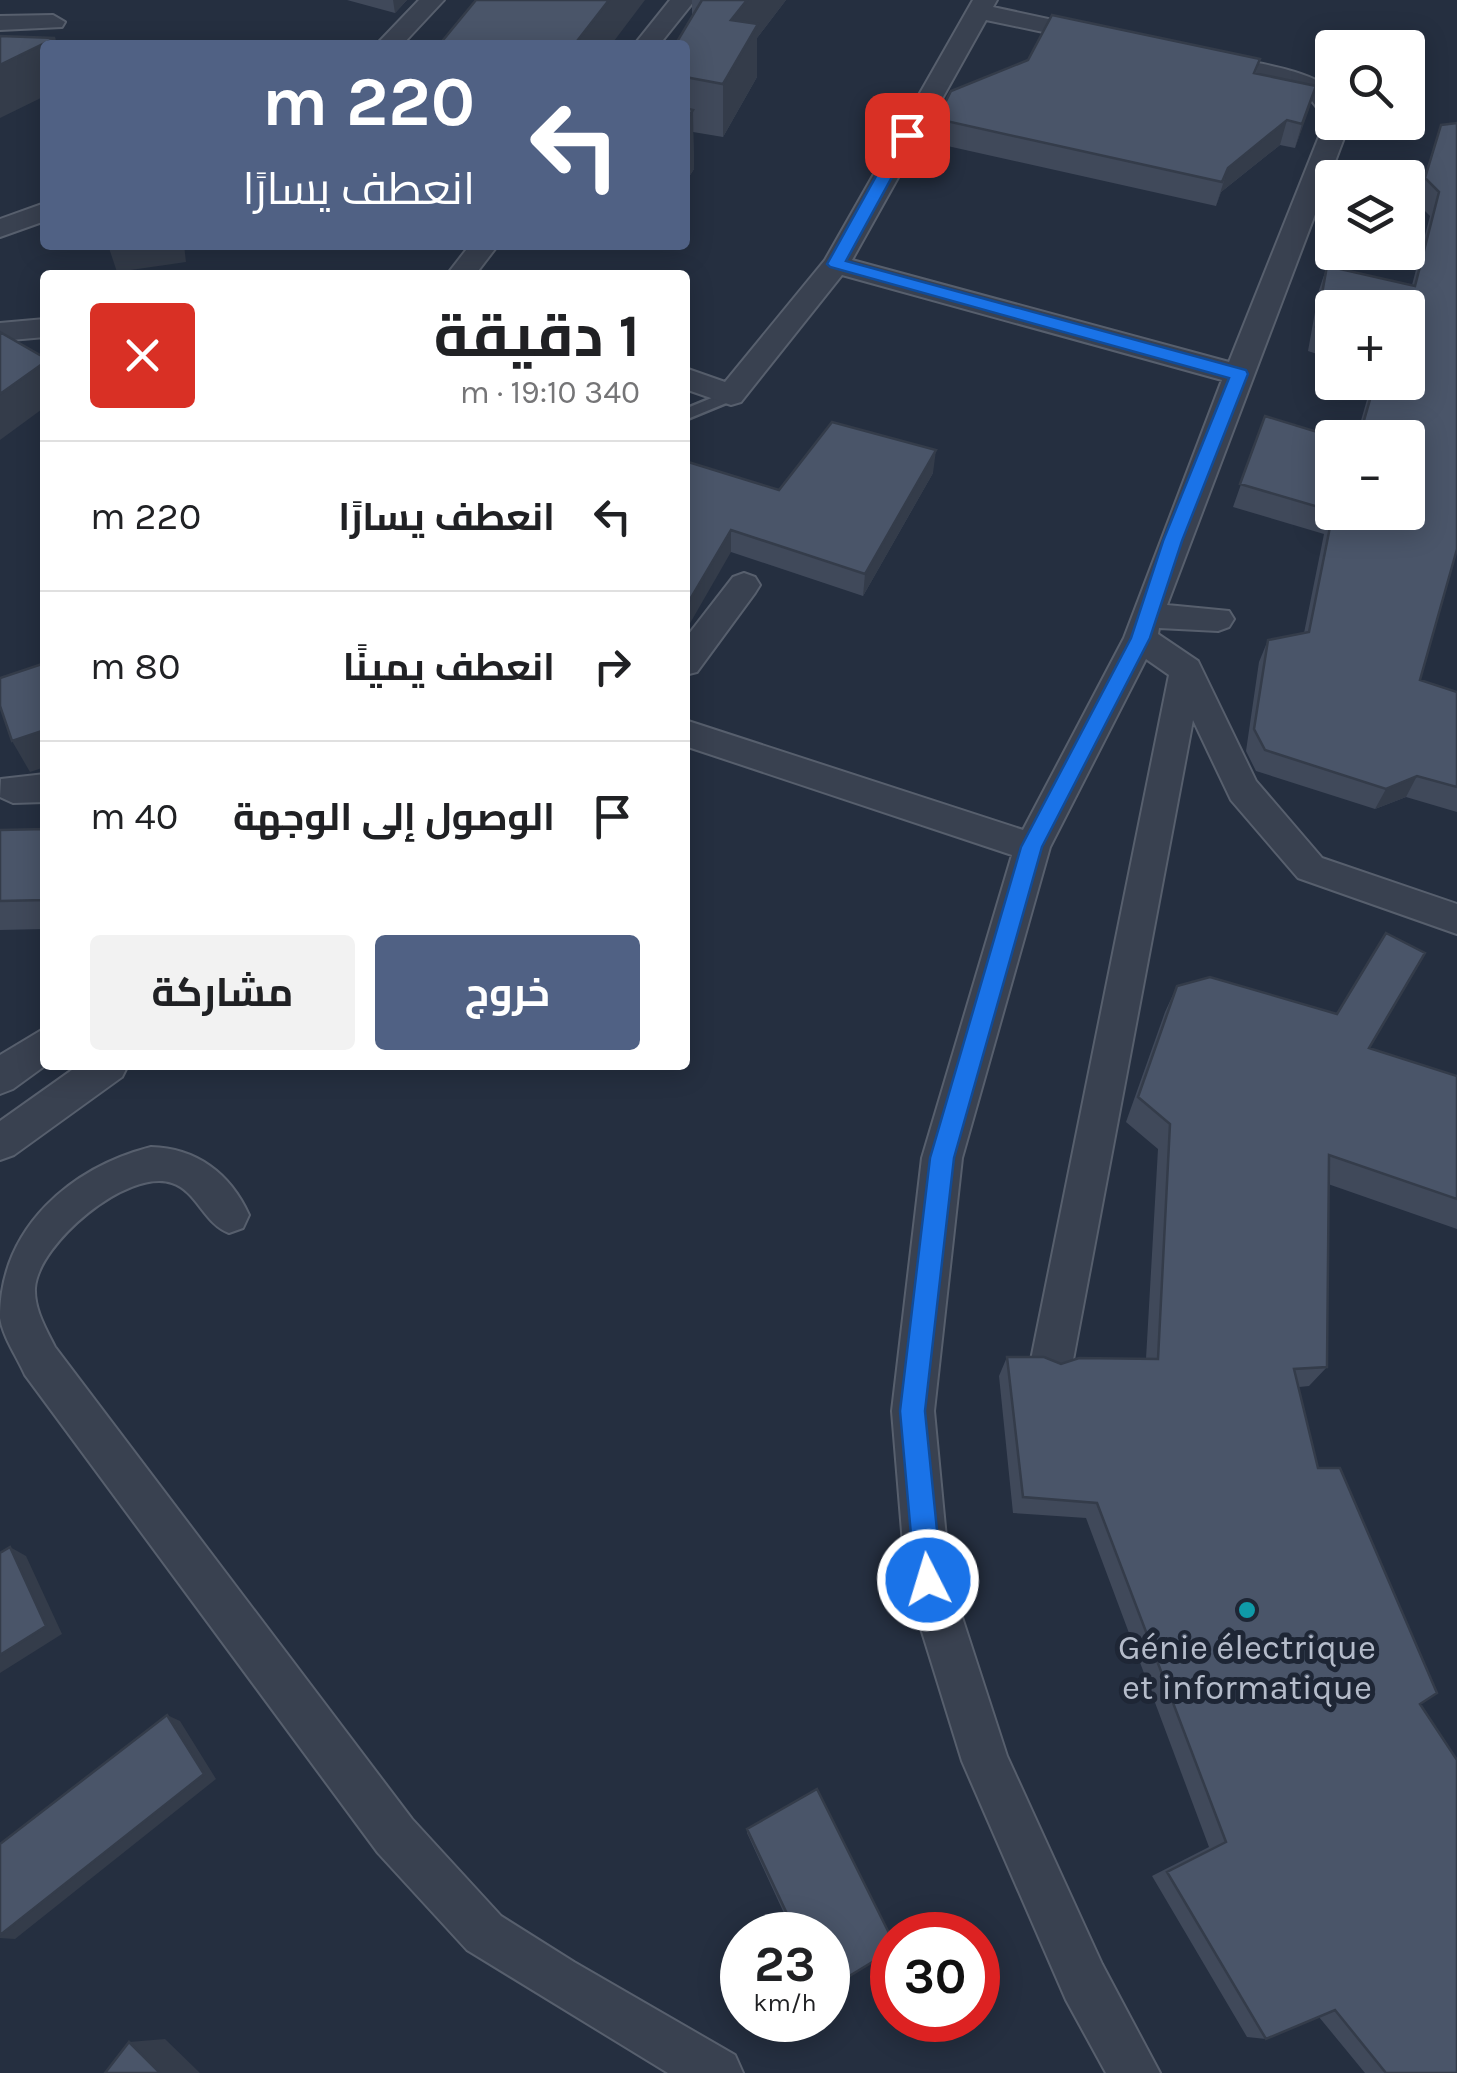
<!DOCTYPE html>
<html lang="ar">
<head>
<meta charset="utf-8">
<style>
	:root { --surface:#fff; --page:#f2f2f2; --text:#202124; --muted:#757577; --line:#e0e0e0; --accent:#506184 }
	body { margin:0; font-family:Karla,Cairo,sans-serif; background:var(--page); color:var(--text); direction:rtl; height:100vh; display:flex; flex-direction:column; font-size:38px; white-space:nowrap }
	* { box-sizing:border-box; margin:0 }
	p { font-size:32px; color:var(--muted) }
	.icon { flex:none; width:55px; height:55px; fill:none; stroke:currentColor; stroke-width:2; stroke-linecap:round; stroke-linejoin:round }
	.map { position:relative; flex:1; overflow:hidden; direction:ltr }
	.details { position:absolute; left:40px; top:270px; width:650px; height:800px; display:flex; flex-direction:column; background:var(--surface); border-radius:10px; box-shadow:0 5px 25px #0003; direction:rtl }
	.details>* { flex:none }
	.top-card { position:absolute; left:40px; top:40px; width:650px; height:210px; border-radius:10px; box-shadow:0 5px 25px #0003; direction:rtl; background:#506184; color:#fff; overflow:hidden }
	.controls { position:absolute; left:1315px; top:30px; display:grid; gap:20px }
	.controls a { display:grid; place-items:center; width:110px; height:110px; border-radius:10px; background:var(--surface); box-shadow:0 5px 25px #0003; font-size:50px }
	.speed { position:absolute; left:720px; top:1912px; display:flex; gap:20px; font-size:50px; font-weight:700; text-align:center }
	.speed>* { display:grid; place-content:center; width:130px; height:130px; border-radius:50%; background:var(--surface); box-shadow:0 5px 25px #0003; line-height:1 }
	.speed small { font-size:25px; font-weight:400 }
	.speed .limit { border:15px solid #d22; background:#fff; color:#111 }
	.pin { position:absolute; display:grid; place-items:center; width:85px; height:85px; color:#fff; margin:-42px; border-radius:20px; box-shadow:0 5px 15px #0006 }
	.me { position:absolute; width:110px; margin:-55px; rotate:355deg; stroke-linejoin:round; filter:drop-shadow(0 0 8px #0008) }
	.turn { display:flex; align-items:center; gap:35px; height:210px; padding:0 50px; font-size:45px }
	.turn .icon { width:130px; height:130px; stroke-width:2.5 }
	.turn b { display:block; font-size:70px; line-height:85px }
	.round { display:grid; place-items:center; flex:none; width:105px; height:105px; border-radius:10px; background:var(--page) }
	.head { display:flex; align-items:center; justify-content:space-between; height:170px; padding:0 50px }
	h1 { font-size:60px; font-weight:700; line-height:75px }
	.primary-button { display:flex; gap:20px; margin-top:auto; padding:20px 50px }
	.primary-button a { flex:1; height:115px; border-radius:10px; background:var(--accent); color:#fff; font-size:40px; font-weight:700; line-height:115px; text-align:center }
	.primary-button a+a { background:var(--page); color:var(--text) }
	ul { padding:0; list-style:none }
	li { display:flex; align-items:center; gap:30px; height:150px; padding:0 50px; border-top:2px solid var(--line) }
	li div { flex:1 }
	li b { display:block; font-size:38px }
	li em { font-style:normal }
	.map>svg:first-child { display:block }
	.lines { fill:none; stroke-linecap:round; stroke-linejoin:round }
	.service-casing { stroke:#575f6d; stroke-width:5 }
	.minor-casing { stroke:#575f6d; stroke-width:4 }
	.service { fill:#394150; fill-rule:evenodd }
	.minor { fill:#394150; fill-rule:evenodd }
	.wall { fill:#40495a }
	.shaded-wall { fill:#343c4a }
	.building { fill:#4a5569; stroke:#343c4a; stroke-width:2.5 }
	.route { fill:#1a73e8; stroke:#114b97; stroke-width:2.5 }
	.culture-dot { fill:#0f9aa8; stroke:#1e2635; stroke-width:4 }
	.labels { text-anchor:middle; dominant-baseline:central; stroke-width:10; stroke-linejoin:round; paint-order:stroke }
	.poi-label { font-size:35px; fill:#b5bcca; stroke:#1e2635 }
</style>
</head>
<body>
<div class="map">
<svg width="1457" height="2073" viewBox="0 0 1457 2073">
	<rect width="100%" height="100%" fill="#252f40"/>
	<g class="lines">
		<defs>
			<path id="service" d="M 731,390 L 739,395 L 736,399 L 685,420 L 685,409 Z"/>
			<path id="minor" d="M 419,0 L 444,0 L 402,45 L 376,45 Z
				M 670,0 L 695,0 L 659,45 L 634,45 Z
				M 973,0 L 997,0 L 993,7 L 1104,31 L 1107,36 L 1095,43 L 986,20 L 852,260 L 1229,362 L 1326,119 L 1308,96 L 1280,84 L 1198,66 L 1195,61 L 1207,54 C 1233,59 1316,69 1330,91 C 1335,99 1332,112 1332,122 L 1350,122 L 1167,605 L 1229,611 L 1234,619 L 1229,627 L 1218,631 L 1159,628 L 1158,634 L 1198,661 L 1256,781 L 1322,858 L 1457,904 L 1457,934 L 1298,878 L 1231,800 L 1193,720 L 1073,1360 L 1067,1374 L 1052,1380 L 1037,1374 L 1031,1360 L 1169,675 L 1146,659 L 1050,847 L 962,1158 L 934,1411 L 950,1580 L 1007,1756 L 1102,1964 L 1160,2073 L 1106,2073 L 1066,2000 L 962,1761 L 906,1580 L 892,1411 L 922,1158 L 1012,855 L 685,746 L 685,720 L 1023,830 L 1124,638 L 1222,380 L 842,275 L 741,402 L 731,405 L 685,389 L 685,368 L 725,382 L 825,260 Z
				M 53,15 L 65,22 L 62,27 L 0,30 L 0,16 Z
				M 45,203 L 45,221 L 0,237 L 0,219 Z
				M 470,245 L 498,245 L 475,275 L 451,275 L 449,272 Z
				M 45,319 L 45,337 L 0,341 L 0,323 Z
				M 744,573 L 755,577 L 760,585 L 755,593 L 697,672 L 685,675 L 685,639 L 733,577 Z
				M 45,774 L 45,802 L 13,803 L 0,797 L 1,779 Z
				M 45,1028 L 46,1065 L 13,1089 L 0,1094 L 0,1055 Z
				M 79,1065 L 128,1065 L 122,1077 L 14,1155 L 0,1160 L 0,1121 Z
				M 151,1147 C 196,1148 230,1173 249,1215 L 243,1228 L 229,1233 C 204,1224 197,1191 172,1183 C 127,1168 38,1244 35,1288 C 34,1309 46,1329 55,1347 L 412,1819 L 501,1916 L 574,1962 L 735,2055 L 743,2073 L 668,2073 L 467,1950 L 378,1853 L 25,1375 C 17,1357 3,1337 0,1318 C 0,1226 73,1167 151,1147 Z"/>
		</defs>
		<use href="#service" class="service-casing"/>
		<use href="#minor" class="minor-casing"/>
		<use href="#service" class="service"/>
		<use href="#minor" class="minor"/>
	</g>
	<path class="wall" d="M 347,0 L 407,0 L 395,13 Z
		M 692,0 L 786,0 L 757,38 L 757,77 L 723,137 L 693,132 L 694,169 L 685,183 L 685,45 L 692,16 Z
		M 1260,59 L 1256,73 L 1316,86 L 1295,148 L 1280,145 L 1221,192 L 1216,206 L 934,143 L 937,119 Z
		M 1441,125 L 1420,680 L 1457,692 L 1457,812 L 1406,797 L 1375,809 L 1256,771 L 1246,751 L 1259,662 L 1268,640 L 1304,633 L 1324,534 L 1233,507 L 1265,416 L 1332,438 L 1332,512 L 1408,512 L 1408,438 L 1356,438 L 1372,382 L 1408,382 L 1408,308 L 1332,308 L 1332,359 L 1308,351 L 1319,290 L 1327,266 L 1412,285 L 1430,216 L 1416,202 Z
		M 685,461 L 779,490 L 933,473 L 863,596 L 731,552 Z
		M 45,829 L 45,929 L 0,930 L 0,830 Z
		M 1177,986 L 1457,1076 L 1457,1229 L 1328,1184 L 1327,1367 L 1309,1386 L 1299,1387 L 1318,1468 L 1420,1704 L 1457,2073 L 1365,2073 L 1319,2017 L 1266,2039 L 1247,2037 L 1152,1876 L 1209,1847 L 1086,1518 L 1013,1513 L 999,1376 L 1007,1357 L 1061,1364 L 1146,1359 L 1158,1149 L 1126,1122 L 1165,1012 Z
		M 747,1829 L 828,1935 L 794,1935 L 747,1833 Z"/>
	<path class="shaded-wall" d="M 393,0 L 407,0 L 395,13 Z
		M 609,0 L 645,0 L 611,45 L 574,45 Z
		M 747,0 L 786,0 L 757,38 L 757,77 L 723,137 L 723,84 L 731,20 Z
		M 55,38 L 58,45 L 45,45 L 45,96 L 0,118 L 0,65 Z
		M 1316,86 L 1309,110 L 1295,148 L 1302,124 Z
		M 693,110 L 694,169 L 685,183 L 685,122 Z
		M 1287,120 L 1280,145 L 1221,192 L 1216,206 L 1228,168 Z
		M 108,245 L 184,245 L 186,262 L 117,272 Z
		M 45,362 L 45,407 L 0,440 L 0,394 Z
		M 936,450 L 933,473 L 863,596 L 865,574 Z
		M 731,530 L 731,552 L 685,632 L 685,608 Z
		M 45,730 L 45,767 L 30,772 L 12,741 Z
		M 1417,776 L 1406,797 L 1375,809 L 1386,789 Z
		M 10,1547 L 26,1556 L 62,1634 L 0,1673 L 0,1655 Z
		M 167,1715 L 180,1721 L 216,1779 L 15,1939 L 0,1938 L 0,1935 Z
		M 165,2039 L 200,2073 L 160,2073 L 129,2042 Z"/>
	<path class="building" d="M 476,0 L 609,0 L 574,45 L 439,45 Z
		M 702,0 L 747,0 L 731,20 L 758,24 L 723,84 L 685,77 L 685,45 L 675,45 Z
		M 1052,15 L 1260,59 L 1254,73 L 1316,86 L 1302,124 L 1287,120 L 1228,168 L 1222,182 L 937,119 L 951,91 L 1028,60 Z
		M 0,36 L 55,38 L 0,65 Z
		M 685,108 L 693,110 L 685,122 Z
		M 1457,123 L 1457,549 L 1420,680 L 1457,692 L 1457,787 L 1417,776 L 1386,789 L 1265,750 L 1254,729 L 1268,640 L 1309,632 L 1333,512 L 1408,512 L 1408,438 L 1359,438 L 1375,382 L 1408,382 L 1408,308 L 1332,308 L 1332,332 L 1316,327 L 1327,266 L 1415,286 L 1439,192 L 1425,178 L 1441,125 Z
		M 0,332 L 45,358 L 45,362 L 0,394 Z
		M 1265,416 L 1337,438 L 1332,438 L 1332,511 L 1240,484 Z
		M 832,422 L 936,450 L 865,574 L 731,530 L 685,608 L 685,461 L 779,490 Z
		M 45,663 L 45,730 L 12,741 L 0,706 L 0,678 Z
		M 45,829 L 45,900 L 0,901 L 0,830 Z
		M 1386,933 L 1425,953 L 1369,1048 L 1457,1076 L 1457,1199 L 1329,1155 L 1327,1367 L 1294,1369 L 1318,1468 L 1340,1468 L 1437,1693 L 1420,1704 L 1457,1760 L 1457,2073 L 1386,2073 L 1335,2010 L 1266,2039 L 1167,1872 L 1226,1842 L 1097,1503 L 1023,1497 L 1007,1357 L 1044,1357 L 1061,1364 L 1079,1358 L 1158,1359 L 1170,1124 L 1138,1097 L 1177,986 L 1210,977 L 1337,1014 Z
		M 10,1547 L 46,1626 L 0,1655 L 0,1553 Z
		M 167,1715 L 204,1774 L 0,1935 L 0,1844 Z
		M 817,1789 L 892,1939 L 892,1950 L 828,1989 L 828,1935 L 797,1935 L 747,1829 Z
		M 129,2042 L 160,2073 L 105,2073 Z"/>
	<path class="route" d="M 907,131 L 915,135 L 846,261 L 1246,370 L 1248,374 L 1182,541 L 1150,638 L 1042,847 L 954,1158 L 925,1411 L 942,1580 L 938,1590 L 928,1594 L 919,1590 L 915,1580 L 900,1411 L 930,1158 L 1021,847 L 1131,638 L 1163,541 L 1229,378 L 830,267 L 827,264 L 899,135 Z"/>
	<circle class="culture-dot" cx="1247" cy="1610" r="10"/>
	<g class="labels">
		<g class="poi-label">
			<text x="1247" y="1647">Génie électrique<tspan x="1247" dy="40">et informatique</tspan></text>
		</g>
	</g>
</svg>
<div class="controls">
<a><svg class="icon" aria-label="search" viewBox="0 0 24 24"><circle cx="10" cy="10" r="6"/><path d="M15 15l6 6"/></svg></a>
<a><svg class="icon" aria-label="layers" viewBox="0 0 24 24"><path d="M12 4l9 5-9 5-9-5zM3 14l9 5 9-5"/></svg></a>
<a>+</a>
<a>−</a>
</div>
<div class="speed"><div>23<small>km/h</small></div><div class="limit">30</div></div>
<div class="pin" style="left:907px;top:135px;background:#d93025"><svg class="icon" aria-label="arrive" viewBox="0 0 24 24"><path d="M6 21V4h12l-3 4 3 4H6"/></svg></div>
<svg class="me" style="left:928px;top:1580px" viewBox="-20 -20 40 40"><circle r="17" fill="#1a73e8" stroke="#fff" stroke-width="3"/><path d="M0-11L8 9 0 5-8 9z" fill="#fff"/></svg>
<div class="top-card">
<div class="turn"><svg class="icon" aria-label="left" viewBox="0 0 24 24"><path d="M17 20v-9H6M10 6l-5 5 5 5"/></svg><div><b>220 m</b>انعطف يسارًا</div></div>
</div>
<section class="details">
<div class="head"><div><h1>1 دقيقة</h1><p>340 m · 19:10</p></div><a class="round" style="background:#d93025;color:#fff"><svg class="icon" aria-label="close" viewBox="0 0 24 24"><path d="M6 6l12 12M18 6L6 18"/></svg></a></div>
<ul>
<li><svg class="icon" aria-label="left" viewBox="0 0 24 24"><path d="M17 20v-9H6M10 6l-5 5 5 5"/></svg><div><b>انعطف يسارًا</b></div><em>220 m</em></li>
<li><svg class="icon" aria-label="right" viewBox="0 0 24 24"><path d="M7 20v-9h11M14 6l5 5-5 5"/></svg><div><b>انعطف يمينًا</b></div><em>80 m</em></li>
<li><svg class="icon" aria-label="arrive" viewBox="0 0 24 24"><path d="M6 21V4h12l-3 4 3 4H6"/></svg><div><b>الوصول إلى الوجهة</b></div><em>40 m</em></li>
</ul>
<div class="primary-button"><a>خروج</a><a>مشاركة</a></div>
</section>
</div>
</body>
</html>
